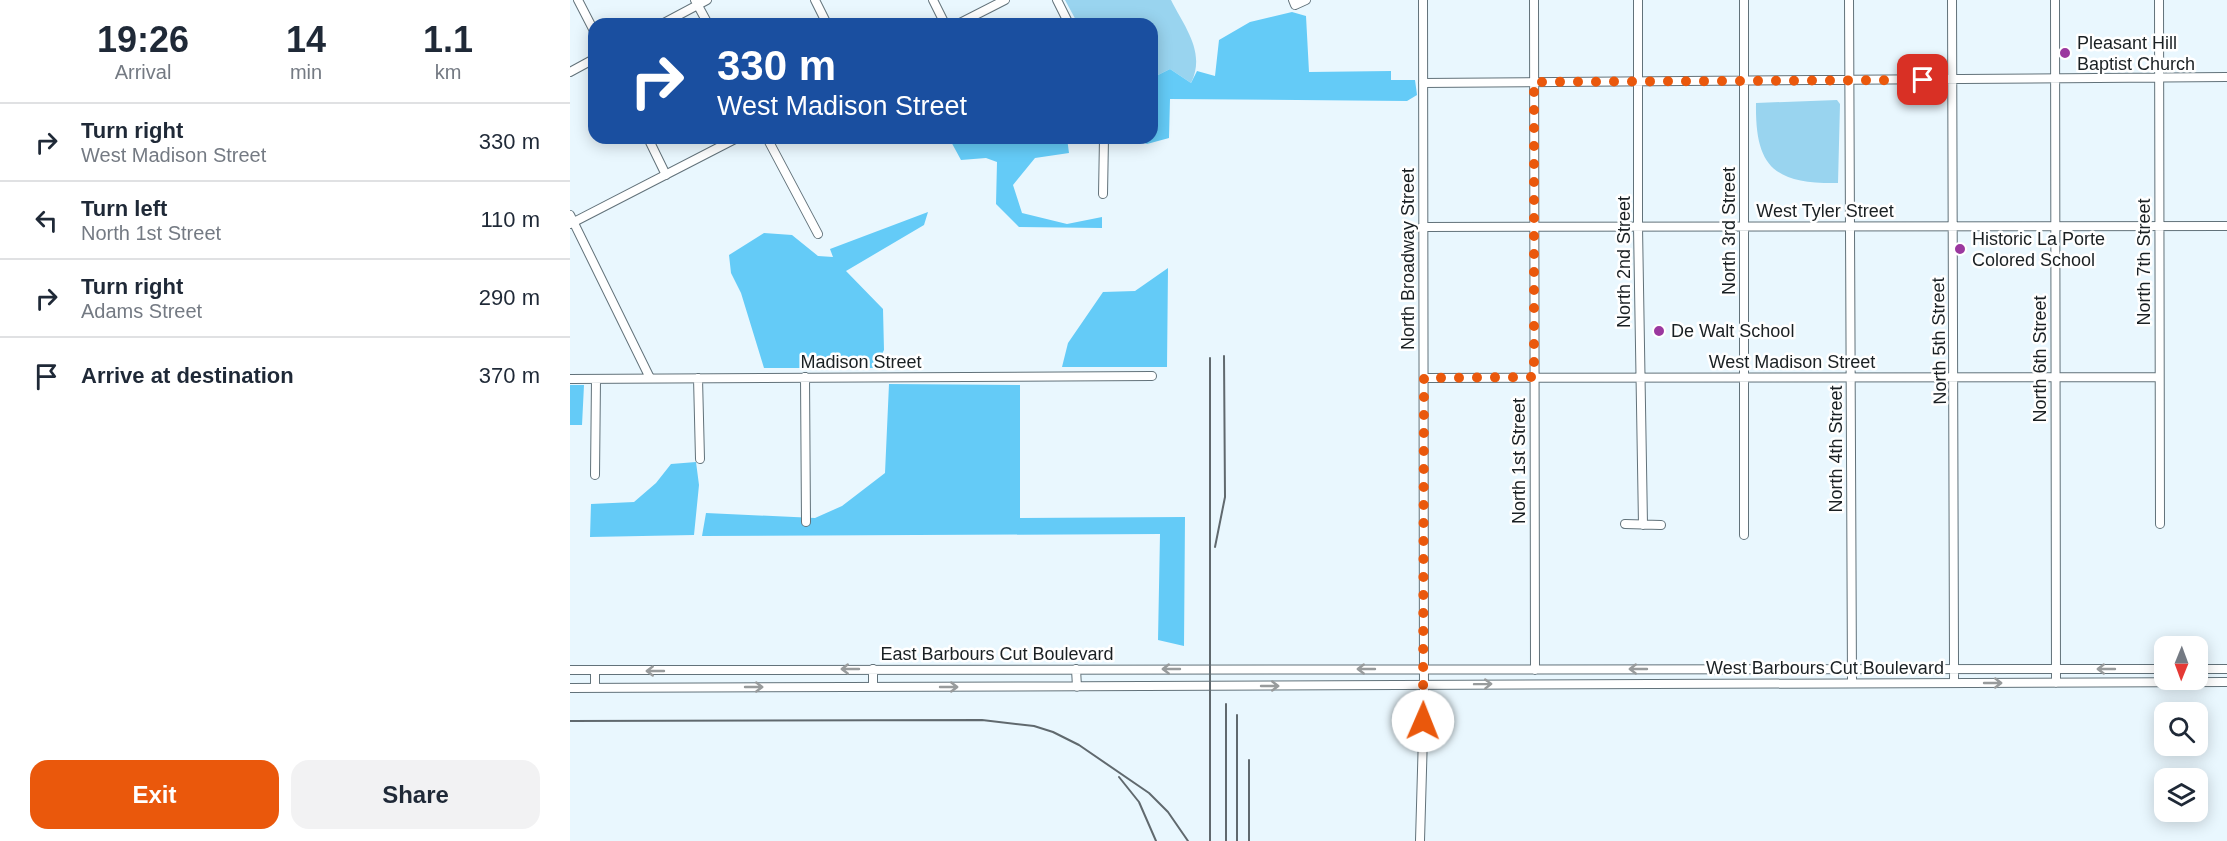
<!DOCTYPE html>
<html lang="en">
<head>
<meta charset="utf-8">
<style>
	:root { --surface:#fff; --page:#f2f2f3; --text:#1f2937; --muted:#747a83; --line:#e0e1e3; --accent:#ea580c }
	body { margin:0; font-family:Helvetica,sans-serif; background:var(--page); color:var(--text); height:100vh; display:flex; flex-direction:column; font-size:22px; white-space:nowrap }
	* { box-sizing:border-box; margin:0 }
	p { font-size:20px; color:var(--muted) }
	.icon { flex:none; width:33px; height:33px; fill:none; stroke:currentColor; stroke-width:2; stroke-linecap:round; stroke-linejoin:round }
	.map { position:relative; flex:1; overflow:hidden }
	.side { display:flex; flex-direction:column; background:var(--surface); width:570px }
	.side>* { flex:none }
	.banner { position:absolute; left:18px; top:18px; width:570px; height:126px; border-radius:18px; box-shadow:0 3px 15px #0003; background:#1a4fa0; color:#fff; overflow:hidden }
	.needle { width:39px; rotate:181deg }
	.fabs { position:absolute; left:1584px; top:636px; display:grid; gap:12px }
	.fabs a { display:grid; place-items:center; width:54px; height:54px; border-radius:12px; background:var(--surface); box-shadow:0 3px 15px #0003; font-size:30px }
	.pin { position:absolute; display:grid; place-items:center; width:51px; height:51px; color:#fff; margin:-26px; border-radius:12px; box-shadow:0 3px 9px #0006 }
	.me { position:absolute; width:66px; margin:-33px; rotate:1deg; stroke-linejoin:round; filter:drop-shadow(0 0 4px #0008) }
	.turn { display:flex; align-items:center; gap:21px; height:126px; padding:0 30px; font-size:27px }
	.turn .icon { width:78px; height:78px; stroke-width:2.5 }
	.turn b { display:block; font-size:42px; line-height:51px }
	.eta { display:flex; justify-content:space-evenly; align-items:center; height:102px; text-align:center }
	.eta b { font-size:36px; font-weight:700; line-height:42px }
	.primary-button { display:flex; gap:12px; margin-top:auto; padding:12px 30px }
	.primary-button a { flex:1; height:69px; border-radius:18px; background:var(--accent); color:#fff; font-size:24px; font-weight:700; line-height:69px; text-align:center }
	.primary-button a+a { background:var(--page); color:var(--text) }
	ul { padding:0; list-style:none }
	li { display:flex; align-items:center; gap:18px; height:78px; padding:0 30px; border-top:2px solid var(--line) }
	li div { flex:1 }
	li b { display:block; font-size:22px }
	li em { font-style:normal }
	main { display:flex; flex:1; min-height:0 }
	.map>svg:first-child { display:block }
	.green { fill:#99d4ef }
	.forest { fill:#64cbf7 }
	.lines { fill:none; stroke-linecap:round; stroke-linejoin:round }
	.minor-casing { stroke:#62727a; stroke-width:10 }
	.minor { stroke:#fff; stroke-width:8 }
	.rail { stroke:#60696e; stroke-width:2 }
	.oneway { stroke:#989b9c }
	.route { stroke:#ea580c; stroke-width:10; stroke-dasharray:0 18 }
	.poi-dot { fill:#9b389f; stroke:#fff; stroke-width:2 }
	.labels { text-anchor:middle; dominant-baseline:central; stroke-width:5; stroke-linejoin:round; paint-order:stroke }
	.poi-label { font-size:18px; fill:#1a2023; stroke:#fff; text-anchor:start }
	.street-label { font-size:18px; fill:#1a2023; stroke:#fff }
</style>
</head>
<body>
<main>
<section class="side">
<div class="eta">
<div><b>19:26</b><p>Arrival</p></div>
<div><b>14</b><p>min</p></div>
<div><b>1.1</b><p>km</p></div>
</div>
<ul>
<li><svg class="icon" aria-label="right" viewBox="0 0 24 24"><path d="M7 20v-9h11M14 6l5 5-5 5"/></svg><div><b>Turn right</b><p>West Madison Street</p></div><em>330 m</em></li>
<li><svg class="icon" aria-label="left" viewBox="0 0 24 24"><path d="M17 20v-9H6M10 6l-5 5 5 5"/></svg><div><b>Turn left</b><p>North 1st Street</p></div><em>110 m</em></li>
<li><svg class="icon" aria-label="right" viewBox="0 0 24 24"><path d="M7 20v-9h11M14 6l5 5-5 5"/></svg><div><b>Turn right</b><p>Adams Street</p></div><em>290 m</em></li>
<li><svg class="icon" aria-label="arrive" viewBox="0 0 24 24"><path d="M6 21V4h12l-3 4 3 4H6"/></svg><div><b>Arrive at destination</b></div><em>370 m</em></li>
</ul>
<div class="primary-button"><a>Exit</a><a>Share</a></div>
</section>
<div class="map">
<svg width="1657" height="841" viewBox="0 0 1657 841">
	<rect width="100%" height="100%" fill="#e9f7fe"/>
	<path class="green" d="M 495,0 L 601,0 C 615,28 636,52 621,83 L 600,69 L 582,78 L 582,24 L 508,24 Z
		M 1267,100 L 1270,104 L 1268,183 C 1204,184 1185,167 1186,103 Z"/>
	<path class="forest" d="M 722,12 L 736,16 L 739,72 L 821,71 L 821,80 L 845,80 L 847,95 L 837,101 L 600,99 L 599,138 L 577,144 L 560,138 L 582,138 L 582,78 L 600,69 L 621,83 L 627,71 L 645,76 L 649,40 L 680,22 Z
		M 379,138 L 439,138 C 451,141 482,138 497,138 L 499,153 L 465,158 L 443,185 L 452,213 L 497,224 L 532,217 L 532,228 L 449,227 L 426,204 L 427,162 L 416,158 L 391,160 Z
		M 358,212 L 354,225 L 276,271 L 313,309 L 314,350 L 305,368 L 194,368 L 171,293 L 161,273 L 159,255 L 194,233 L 222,235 L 248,256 L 263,257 L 260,249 Z
		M 598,268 L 597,367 L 492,367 L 498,343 L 533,292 L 565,291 Z
		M 319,384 L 450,385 L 450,518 L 615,517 L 614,646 L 588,640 L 590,534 L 132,536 L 136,513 L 245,518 L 272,506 L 315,473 Z
		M 0,385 L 14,385 L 12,425 L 0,425 Z
		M 126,462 L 129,485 L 124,535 L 20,537 L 21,504 L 64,502 L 86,483 L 101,464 Z"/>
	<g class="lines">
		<defs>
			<path id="minor" d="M 8,0 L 24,31
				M 125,0 L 138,24
				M 245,0 L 257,24
				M 363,0 L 375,24
				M 487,0 L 499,24
				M 723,0 L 725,5 L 736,0
				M 964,0 L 965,670
				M 1068,0 L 1068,227 L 1073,525
				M 1174,0 L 1174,535
				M 1279,0 L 1282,683
				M 1382,0 C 1383,228 1385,455 1384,682
				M 1485,0 L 1486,683
				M 1589,0 L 1590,524
				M 92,24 L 137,0
				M 388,24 L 435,0
				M 0,72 L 24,59
				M 853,83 L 1657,77
				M 78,138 L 96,175
				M 197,138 L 248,234
				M 533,194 L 534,138
				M 0,215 L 80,378
				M 0,224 L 167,138
				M 852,227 L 1657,226
				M 235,377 L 236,522
				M 128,378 L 130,459
				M 854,378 L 1589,377
				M 0,379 L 582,376
				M 25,475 L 26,379
				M 1055,524 L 1091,525
				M 506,669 L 507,687
				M 1628,669 L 1657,669
				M 0,670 L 1594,669
				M 25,670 L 25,688
				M 303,687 L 303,669
				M 0,688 L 1657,682
				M 850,841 L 854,700 L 853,0"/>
		</defs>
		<use href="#minor" class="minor-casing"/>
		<use href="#minor" class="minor"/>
		<path class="rail" d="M 640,358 L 640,841
			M 645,547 L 655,497 L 654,356
			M 656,704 L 656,841
			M 667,715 L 667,841
			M 0,721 L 412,720 L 464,726 L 483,732 L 509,745 L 579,793 L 598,812 L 618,841
			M 679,760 L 679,841
			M 549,777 L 569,802 L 586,841"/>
	</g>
	<defs><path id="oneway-shaft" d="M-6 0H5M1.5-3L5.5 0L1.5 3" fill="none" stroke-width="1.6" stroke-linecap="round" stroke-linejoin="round" transform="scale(1.5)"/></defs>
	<g class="oneway">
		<use href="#oneway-shaft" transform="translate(280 669) rotate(180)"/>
		<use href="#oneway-shaft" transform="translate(601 669) rotate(180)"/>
		<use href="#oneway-shaft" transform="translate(796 669) rotate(-180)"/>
		<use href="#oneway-shaft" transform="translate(1068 669) rotate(180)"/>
		<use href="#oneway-shaft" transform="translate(1536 669) rotate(-180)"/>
		<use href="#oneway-shaft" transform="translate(85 671) rotate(180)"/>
		<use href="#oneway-shaft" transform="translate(1423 683)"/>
		<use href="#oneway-shaft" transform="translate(913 684) rotate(-1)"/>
		<use href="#oneway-shaft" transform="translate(700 686)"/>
		<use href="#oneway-shaft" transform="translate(184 687)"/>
		<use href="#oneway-shaft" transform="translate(379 687)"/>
	</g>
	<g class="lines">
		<path class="route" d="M 853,721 L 854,378 L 964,377 L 964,82 L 1353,80"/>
	</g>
	<g class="poi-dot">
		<circle cx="1495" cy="53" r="6"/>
		<circle cx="1390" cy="249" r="6"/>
		<circle cx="1089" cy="331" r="6"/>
	</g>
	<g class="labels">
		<g class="poi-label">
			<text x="1507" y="43">Pleasant Hill<tspan x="1507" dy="21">Baptist Church</tspan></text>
			<text x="1402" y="239">Historic La Porte<tspan x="1402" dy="21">Colored School</tspan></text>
			<text x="1101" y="331">De Walt School</text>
		</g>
		<g class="street-label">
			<text x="1255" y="211">West Tyler Street</text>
			<text transform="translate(1159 231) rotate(-90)">North 3rd Street</text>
			<text transform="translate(838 259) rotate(-90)">North Broadway Street</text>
			<text transform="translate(1054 262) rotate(-90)">North 2nd Street</text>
			<text transform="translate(1574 262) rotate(-90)">North 7th Street</text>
			<text transform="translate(1369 341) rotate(-91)">North 5th Street</text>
			<text transform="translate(1470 359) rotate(-90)">North 6th Street</text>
			<text x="291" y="362">Madison Street</text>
			<text x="1222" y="362">West Madison Street</text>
			<text transform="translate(1266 449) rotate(-90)">North 4th Street</text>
			<text transform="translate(949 461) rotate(-90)">North 1st Street</text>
			<text x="427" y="654">East Barbours Cut Boulevard</text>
			<text x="1255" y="668">West Barbours Cut Boulevard</text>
		</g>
	</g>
</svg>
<div class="fabs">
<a><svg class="needle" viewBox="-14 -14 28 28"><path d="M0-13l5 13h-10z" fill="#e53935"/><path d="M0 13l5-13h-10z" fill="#747a83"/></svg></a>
<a><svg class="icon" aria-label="search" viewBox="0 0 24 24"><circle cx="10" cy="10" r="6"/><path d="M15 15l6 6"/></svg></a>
<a><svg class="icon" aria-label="layers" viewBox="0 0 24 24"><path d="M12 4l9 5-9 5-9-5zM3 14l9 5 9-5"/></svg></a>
</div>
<div class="pin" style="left:1353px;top:80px;background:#d93025"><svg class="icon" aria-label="arrive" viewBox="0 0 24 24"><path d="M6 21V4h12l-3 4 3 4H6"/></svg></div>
<svg class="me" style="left:853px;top:721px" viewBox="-20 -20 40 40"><circle r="19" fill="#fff"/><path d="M0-13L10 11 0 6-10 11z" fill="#ea580c"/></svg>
<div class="banner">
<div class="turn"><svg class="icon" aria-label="right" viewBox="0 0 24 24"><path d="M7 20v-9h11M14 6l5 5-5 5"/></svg><div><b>330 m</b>West Madison Street</div></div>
</div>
</div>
</main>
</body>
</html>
